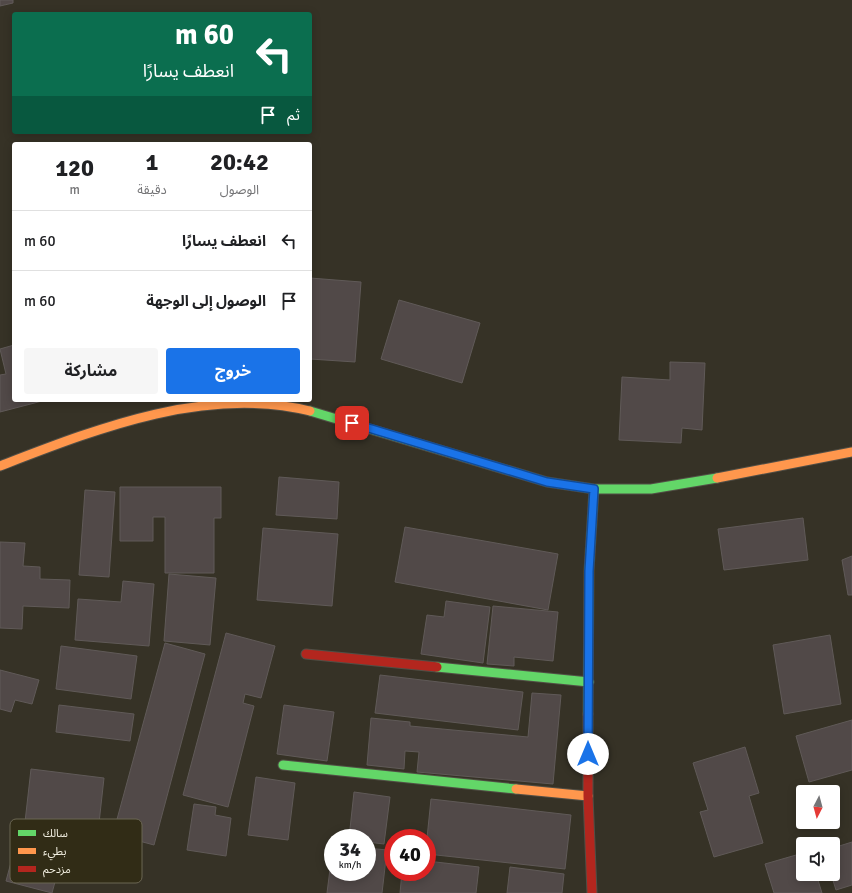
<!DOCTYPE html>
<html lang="ar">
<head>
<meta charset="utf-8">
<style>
	:root { --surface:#fff; --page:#f6f6f6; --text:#202124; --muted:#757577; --line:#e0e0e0; --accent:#1a73e8 }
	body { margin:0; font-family:Signika,"Noto Sans Arabic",sans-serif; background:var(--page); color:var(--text); direction:rtl; height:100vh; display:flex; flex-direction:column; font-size:15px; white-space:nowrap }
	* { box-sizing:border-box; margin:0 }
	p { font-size:13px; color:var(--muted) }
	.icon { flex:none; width:22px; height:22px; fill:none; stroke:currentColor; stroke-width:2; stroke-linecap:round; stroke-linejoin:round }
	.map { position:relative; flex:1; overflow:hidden; direction:ltr }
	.side { position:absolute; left:12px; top:142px; width:300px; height:260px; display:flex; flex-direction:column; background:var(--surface); border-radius:4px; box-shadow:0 2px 10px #0003; direction:rtl }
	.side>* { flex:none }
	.banner { position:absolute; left:12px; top:12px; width:300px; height:122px; border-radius:4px; box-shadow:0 2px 10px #0003; direction:rtl; background:#0b6e4f; color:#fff; overflow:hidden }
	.needle { width:26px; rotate:186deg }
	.buttons { position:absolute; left:796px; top:785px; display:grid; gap:8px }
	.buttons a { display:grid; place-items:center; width:44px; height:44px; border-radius:4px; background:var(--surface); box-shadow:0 2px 10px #0003; font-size:20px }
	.speed { position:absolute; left:324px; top:829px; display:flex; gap:8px; font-size:20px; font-weight:700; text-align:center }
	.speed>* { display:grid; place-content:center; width:52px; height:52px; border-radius:50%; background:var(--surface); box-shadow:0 2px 10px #0003; line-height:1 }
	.speed small { font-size:10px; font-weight:400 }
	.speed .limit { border:6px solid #d22; background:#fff; color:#111 }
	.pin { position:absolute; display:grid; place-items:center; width:34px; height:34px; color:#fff; margin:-17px; border-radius:8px; box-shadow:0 2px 6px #0006 }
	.me { position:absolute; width:44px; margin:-22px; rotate:0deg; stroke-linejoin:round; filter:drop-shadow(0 0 3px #0008) }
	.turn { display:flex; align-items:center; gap:14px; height:84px; padding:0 12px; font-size:18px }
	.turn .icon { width:52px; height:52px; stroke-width:2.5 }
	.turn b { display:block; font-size:28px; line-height:34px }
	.then { display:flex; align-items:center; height:38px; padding:0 12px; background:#0003; gap:8px; font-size:15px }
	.eta { display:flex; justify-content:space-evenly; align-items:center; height:68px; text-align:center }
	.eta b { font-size:24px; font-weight:700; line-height:28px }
	.primary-button { display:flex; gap:8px; margin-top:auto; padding:8px 12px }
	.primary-button a { flex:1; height:46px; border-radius:4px; background:var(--accent); color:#fff; font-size:16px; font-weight:700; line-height:46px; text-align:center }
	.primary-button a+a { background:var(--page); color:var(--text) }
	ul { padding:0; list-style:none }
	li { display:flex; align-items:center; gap:12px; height:60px; padding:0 12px; border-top:1px solid var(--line) }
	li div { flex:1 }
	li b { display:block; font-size:15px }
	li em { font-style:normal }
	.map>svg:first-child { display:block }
	.building { fill:#514948; stroke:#605a58 }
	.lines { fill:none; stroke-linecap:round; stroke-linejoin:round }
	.fast-casing { stroke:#524f46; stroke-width:11 }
	.slow-casing { stroke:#524f46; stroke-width:11 }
	.jam-casing { stroke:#524f46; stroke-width:11 }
	.fast { stroke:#63d668; stroke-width:9 }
	.slow { stroke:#ff974d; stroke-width:9 }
	.jam { stroke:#b3261e; stroke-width:9 }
	.route-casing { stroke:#114b97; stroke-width:10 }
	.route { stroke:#1a73e8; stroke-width:7 }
	.key { fill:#312c16; stroke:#6b6653; stroke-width:1 }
	.key-label { font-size:11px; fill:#f2efe1 }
</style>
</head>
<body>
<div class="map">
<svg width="852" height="893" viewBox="0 0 852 893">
	<rect width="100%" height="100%" fill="#363226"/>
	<path class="building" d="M 0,0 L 13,0 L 13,3 L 0,6 Z
		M 310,278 L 361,282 L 355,362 L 310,359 Z
		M 399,300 L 480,323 L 462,383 L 381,359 Z
		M 14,345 L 14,400 L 46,400 L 0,412 L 0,375 L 6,374 L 0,349 Z
		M 670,362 L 705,363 L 702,430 L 682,428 L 681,443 L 619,440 L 622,377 L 670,380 Z
		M 279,477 L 339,482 L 337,519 L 276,515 Z
		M 120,487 L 221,487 L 221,518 L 214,518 L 214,573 L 165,573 L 165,517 L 153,517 L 153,541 L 120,541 Z
		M 85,490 L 115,492 L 109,577 L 79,575 Z
		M 803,518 L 808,560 L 724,570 L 718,529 Z
		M 405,527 L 558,554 L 548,610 L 395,582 Z
		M 263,528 L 338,534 L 332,606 L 257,600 Z
		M 0,542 L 25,543 L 23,566 L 40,567 L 40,579 L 70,580 L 69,608 L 23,606 L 22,629 L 0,628 Z
		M 852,556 L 852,595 L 848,595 L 842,560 Z
		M 169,574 L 216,578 L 210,645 L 164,641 Z
		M 123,581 L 154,584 L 149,646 L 75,640 L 78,599 L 121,602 Z
		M 446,601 L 490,607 L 483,663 L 421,654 L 427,615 L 444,617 Z
		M 493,606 L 558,612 L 553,661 L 514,657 L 514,666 L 487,664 Z
		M 226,633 L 275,646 L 261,698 L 245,694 L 243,703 L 254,706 L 228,807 L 183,795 Z
		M 830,635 L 841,704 L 784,714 L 773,645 Z
		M 165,643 L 205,654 L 154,845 L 113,834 Z
		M 61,646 L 137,656 L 131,699 L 56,689 Z
		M 0,670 L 39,680 L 32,704 L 15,700 L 11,712 L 0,709 Z
		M 380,675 L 523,692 L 518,730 L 375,713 Z
		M 532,693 L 561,695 L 553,784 L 417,772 L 419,752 L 405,751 L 404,769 L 367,765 L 371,718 L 410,722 L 410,726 L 528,737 Z
		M 59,705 L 134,714 L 130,741 L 56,732 Z
		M 284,705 L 334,712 L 327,761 L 277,754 Z
		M 852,720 L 852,770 L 809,782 L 796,736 Z
		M 745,747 L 759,793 L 749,796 L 763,843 L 714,857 L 700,812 L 708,810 L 693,763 Z
		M 31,769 L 104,778 L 98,832 L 25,822 Z
		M 256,777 L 295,783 L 288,840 L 248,835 Z
		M 354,792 L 390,797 L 384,844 L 367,842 L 367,838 L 349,838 Z
		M 431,799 L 571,815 L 565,869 L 427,854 L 427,838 Z
		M 194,804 L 216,807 L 215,815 L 231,818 L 226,856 L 187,850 Z
		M 20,829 L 66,841 L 52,893 L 6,881 Z
		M 852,842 L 852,885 L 836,890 L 831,874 L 833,874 L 833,848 Z
		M 333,845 L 333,872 L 367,872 L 367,848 L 387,850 L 382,893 L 327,893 Z
		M 803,853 L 803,874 L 816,874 L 822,893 L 774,893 L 765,864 Z
		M 427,861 L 479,867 L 476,893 L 400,893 L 402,872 L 427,872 Z
		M 510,867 L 564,874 L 562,893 L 507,893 Z"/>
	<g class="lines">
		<defs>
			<path id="fast" d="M 310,411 L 547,482 L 594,489 L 651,489 L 717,478
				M 437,667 L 589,682
				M 588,714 L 589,571 L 594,489
				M 283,765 L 516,789"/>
			<path id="slow" d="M 0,466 C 96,429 206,385 310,411
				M 717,478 L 852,452
				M 516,789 L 588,796"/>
			<path id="jam" d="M 306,654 L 437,667
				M 588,714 L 588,796 L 592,893"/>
		</defs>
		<use href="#fast" class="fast-casing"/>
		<use href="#slow" class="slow-casing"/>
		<use href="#jam" class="jam-casing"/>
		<use href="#fast" class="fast"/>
		<use href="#slow" class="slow"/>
		<use href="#jam" class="jam"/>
	</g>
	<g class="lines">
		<defs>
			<path id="route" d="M 352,423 L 547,482 L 594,489 L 589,571 L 588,754"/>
		</defs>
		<use href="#route" class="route-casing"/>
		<use href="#route" class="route"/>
	</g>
	<rect x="10" y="819" width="132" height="64" rx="6" class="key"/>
	<rect x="18" y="830" width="18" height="6" fill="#63d668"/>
	<rect x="18" y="848" width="18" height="6" fill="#ff974d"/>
	<rect x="18" y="866" width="18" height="6" fill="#b3261e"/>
	<g class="key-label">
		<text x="43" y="837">سالك</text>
		<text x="43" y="855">بطيء</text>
		<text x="43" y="873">مزدحم</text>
	</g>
</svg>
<div class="buttons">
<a><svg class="needle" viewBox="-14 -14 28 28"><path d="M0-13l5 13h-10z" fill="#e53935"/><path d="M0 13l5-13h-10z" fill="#757577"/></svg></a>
<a><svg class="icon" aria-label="sound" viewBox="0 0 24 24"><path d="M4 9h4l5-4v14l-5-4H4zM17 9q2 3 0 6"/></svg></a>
</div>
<div class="speed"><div>34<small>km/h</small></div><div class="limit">40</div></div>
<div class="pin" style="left:352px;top:423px;background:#d93025"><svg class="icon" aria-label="arrive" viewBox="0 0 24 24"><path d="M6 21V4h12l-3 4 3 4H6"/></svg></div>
<svg class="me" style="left:588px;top:754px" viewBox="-20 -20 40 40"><circle r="19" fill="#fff"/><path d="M0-13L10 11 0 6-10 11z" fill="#1a73e8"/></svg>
<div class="banner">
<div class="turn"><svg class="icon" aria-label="left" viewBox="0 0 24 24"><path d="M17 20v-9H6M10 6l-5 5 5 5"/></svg><div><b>60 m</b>انعطف يسارًا</div></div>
<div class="then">ثم<svg class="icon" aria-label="arrive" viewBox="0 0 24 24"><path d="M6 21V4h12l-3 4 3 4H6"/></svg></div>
</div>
<section class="side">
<div class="eta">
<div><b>20:42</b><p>الوصول</p></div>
<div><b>1</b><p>دقيقة</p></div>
<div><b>120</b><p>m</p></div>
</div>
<ul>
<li><svg class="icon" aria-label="left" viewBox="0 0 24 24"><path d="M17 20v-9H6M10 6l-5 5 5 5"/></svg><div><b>انعطف يسارًا</b></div><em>60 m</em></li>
<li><svg class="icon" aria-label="arrive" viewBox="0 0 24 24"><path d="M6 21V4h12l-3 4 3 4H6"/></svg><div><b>الوصول إلى الوجهة</b></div><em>60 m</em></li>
</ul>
<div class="primary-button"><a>خروج</a><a>مشاركة</a></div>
</section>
</div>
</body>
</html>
